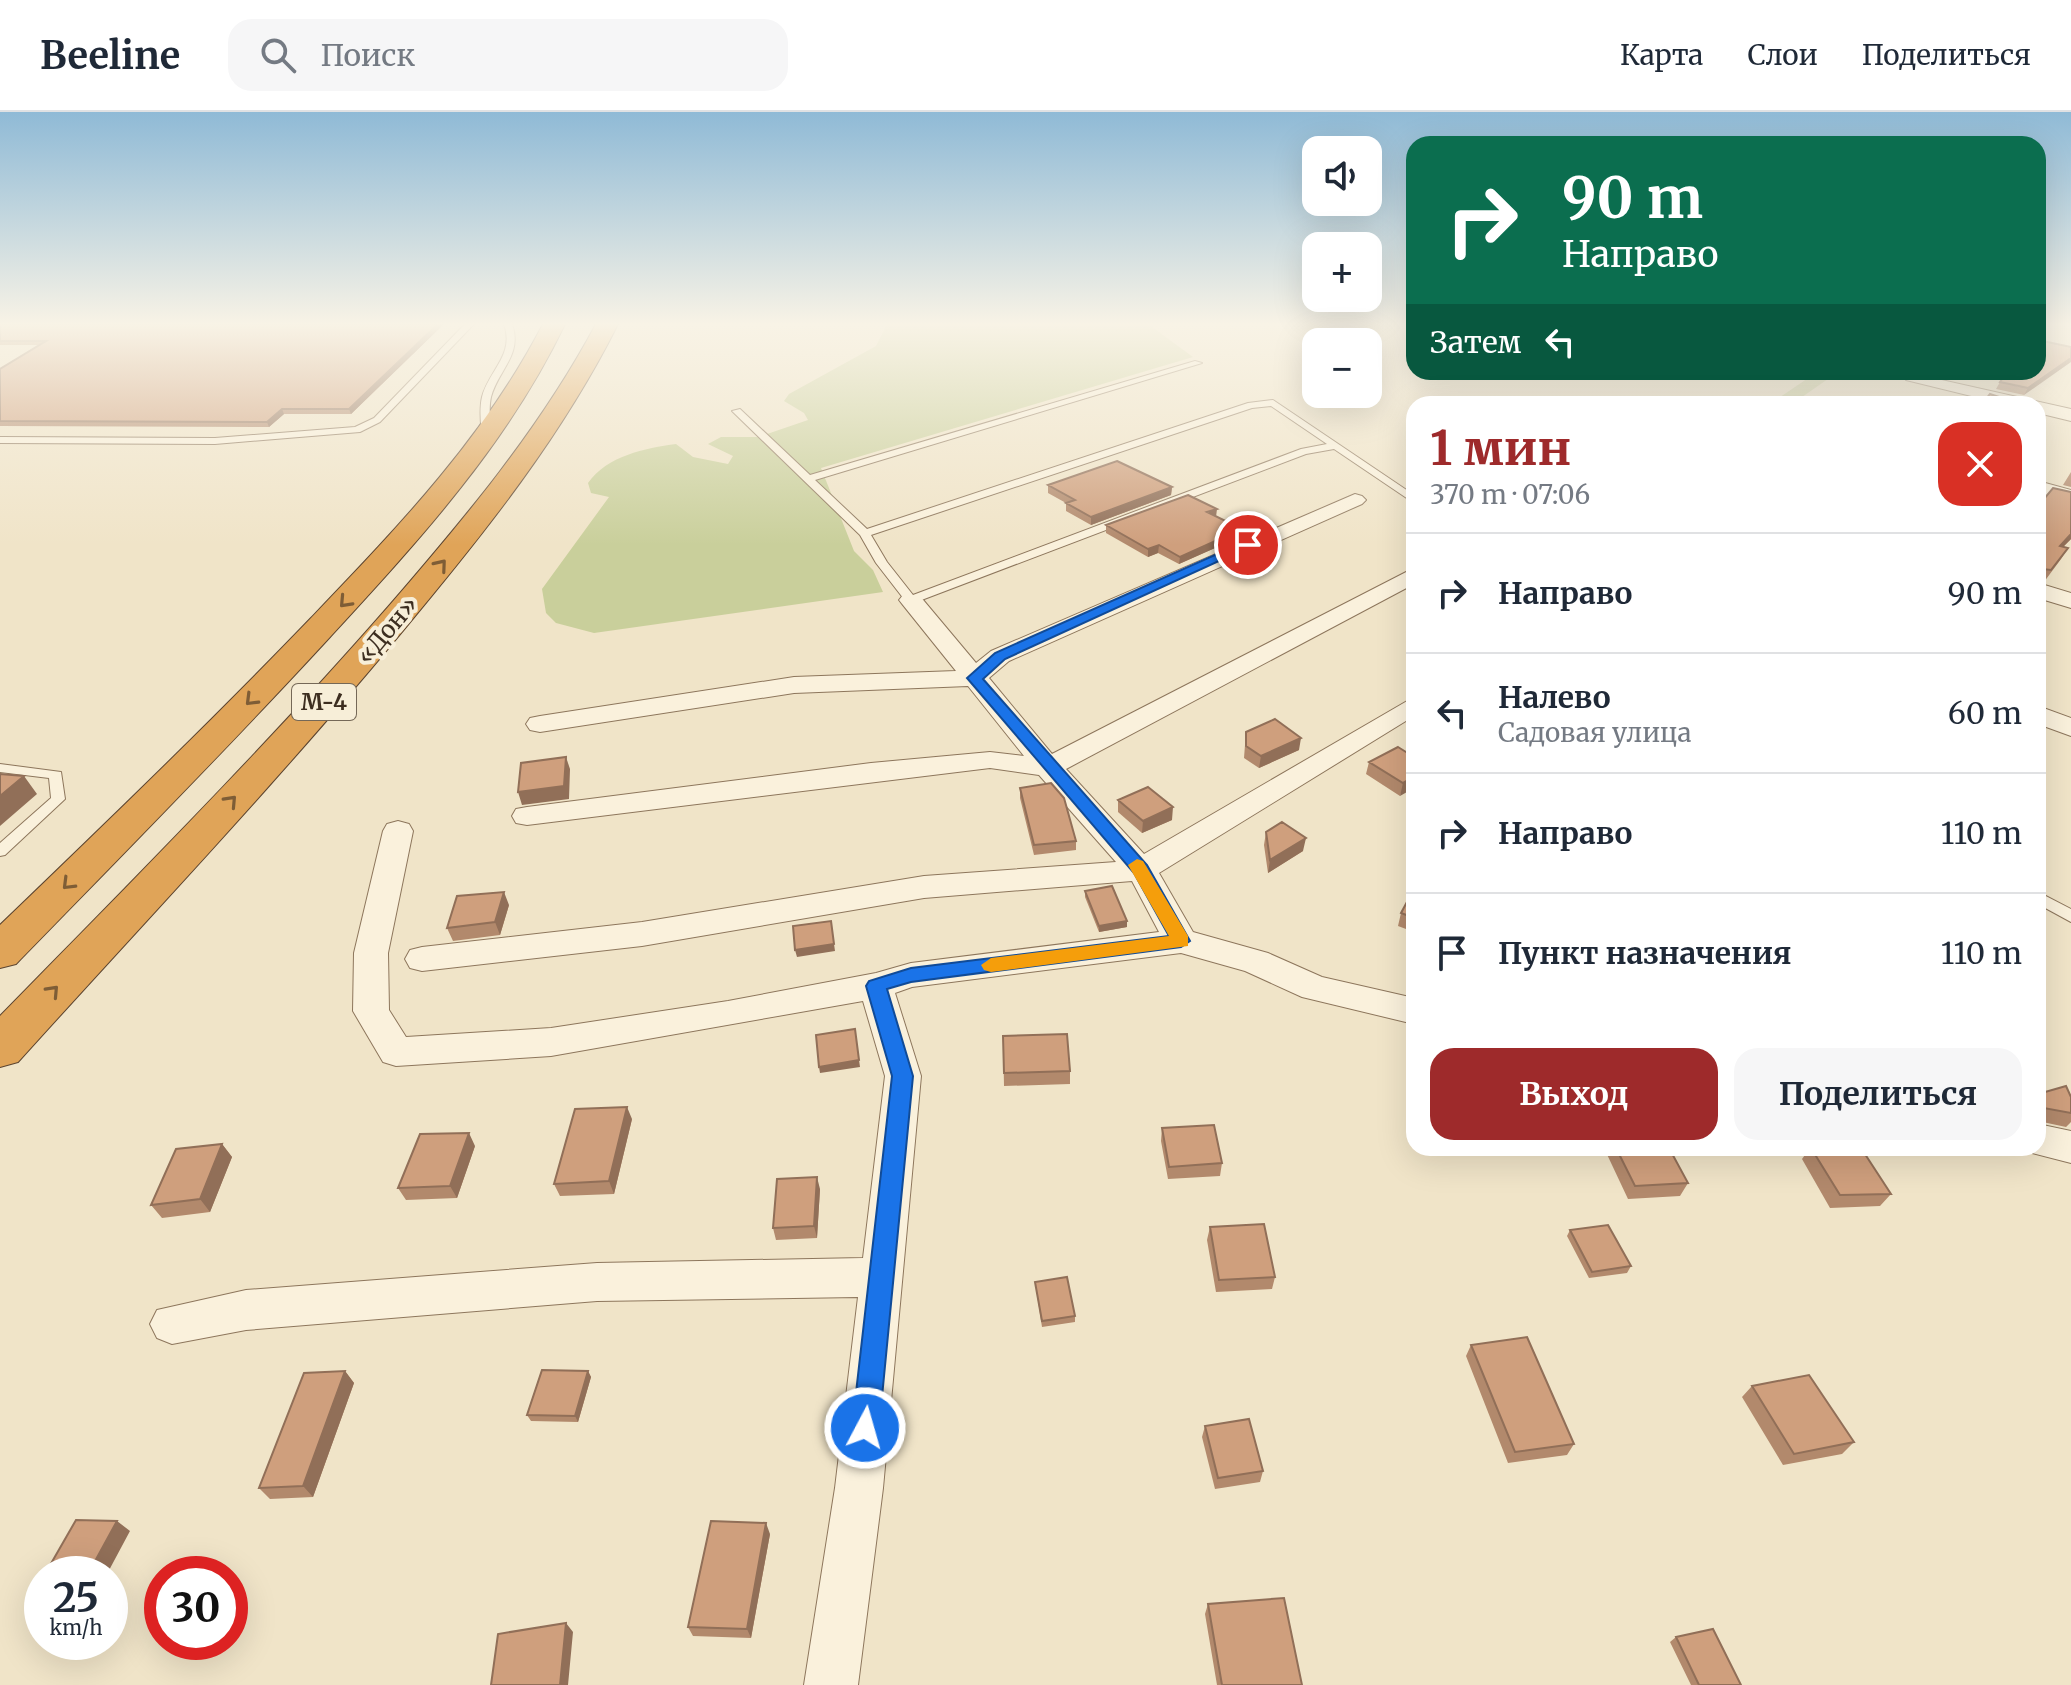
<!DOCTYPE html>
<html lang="ru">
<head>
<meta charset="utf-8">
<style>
	:root { --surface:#fff; --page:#f6f6f7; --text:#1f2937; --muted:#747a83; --line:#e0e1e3; --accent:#9e2a2b }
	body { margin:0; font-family:Merriweather,serif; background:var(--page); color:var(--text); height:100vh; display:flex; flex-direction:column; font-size:30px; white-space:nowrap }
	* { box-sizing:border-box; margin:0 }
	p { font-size:26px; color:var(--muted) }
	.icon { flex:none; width:44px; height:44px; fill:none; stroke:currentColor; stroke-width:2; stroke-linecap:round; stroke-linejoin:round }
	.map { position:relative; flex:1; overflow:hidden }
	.details { position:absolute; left:1406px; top:284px; width:640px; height:760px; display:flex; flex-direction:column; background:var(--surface); border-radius:24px; box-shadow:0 8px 32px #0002 }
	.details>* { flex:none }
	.top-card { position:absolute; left:1406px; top:24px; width:640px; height:244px; border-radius:24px; box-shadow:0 8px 32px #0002; background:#0b6e4f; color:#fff; overflow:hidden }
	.tools { position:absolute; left:1302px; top:24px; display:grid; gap:16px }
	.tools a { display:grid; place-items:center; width:80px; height:80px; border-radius:16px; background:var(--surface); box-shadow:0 8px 32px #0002; font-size:40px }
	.speed { position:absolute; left:24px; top:1444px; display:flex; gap:16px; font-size:40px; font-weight:700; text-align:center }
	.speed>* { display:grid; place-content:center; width:104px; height:104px; border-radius:50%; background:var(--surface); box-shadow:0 8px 32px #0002; line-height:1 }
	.speed small { font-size:20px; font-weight:400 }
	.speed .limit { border:12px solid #d22; background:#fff; color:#111 }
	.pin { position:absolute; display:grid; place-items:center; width:68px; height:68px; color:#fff; margin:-34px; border:4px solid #fff; border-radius:50%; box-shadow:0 2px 8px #0007 }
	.me { position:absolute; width:88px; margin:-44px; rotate:6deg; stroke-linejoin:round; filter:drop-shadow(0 0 6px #0008) }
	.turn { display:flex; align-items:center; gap:28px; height:168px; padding:0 24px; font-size:36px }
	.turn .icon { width:104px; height:104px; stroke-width:2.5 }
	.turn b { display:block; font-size:56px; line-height:68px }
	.then { display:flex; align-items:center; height:76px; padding:0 24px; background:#0003; gap:16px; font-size:30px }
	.round { display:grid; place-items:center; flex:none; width:84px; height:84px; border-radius:24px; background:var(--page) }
	.head { display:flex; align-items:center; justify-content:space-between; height:136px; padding:0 24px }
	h1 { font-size:48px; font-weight:700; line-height:60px; color:var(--accent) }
	.action { display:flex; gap:16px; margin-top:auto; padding:16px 24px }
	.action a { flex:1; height:92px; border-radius:24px; background:var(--accent); color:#fff; font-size:32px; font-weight:700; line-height:92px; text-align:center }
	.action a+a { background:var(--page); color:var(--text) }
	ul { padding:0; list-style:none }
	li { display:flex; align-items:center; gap:24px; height:120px; padding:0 24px; border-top:2px solid var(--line) }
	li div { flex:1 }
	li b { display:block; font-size:30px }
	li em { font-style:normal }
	header { display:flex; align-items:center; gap:48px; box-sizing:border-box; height:112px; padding:0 40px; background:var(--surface); border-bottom:2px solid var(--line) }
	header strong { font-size:38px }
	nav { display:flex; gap:44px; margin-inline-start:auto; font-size:28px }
	.search { width:560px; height:72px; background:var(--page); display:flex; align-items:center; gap:20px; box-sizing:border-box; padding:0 28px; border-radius:24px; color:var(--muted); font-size:30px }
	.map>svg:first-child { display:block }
	.green { fill:#c9cf9b }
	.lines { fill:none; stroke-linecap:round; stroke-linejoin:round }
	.lane-casing { stroke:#8d765c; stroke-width:2 }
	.street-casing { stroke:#8d765c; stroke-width:2 }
	.highway-casing { stroke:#5b4430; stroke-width:2 }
	.lane { fill:#faf1dc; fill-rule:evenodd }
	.street { fill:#faf1dc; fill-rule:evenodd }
	.highway { fill:#e0a458; fill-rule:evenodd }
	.wall { fill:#b2896c }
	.shaded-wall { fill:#916f58 }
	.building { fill:#cf9f7d; stroke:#916f58; stroke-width:2 }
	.oneway { stroke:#7e5d36 }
	.route { fill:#1a73e8; stroke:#114b97; stroke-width:2 }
	.slow { fill:#f59e0b }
	.labels { text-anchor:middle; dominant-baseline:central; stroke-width:8; stroke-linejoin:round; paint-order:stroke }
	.shield { fill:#f7eed8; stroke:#756857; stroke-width:2 }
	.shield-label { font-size:22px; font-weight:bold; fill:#3d2e20 }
	.street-label { font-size:24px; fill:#3d2e20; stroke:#f7eed8 }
</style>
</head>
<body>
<header>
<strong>Beeline</strong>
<div class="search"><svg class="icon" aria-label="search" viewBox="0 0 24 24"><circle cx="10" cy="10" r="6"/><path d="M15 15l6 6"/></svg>Поиск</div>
<nav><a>Карта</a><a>Слои</a><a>Поделиться</a></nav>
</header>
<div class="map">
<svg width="2071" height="1573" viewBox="0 0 2071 1573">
	<rect width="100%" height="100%" fill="#f0e4c8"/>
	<path class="green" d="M 887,212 L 1148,212 L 1193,245 L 821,356 L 854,439 L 873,458 L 883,480 L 594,521 L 556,511 L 546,501 L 542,477 L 609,385 L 591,381 L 588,371 C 607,344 645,336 676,332 L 693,345 L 728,352 L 733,344 L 708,332 L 721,325 L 758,325 L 808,308 L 804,301 L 784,289 L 789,282 L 876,234 Z
		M 1817,260 L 1838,260 L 1792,292 L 1770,292 Z"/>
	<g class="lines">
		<defs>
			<path id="lane" d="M 465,212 L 474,212 L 380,310 L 360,320 L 215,332 L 0,331 L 0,325 L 215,326 L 355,315 L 374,306 Z
				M 504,212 L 512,212 C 523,243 498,258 491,285 C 488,298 491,312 492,325 L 487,328 L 482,325 C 481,312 479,298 482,285 C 489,258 515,243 504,212 Z
				M 1195,249 L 1202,251 L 815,368 L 867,417 L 1248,291 L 1273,288 L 1414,383 L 1414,391 L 1334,337 L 1306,342 L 911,492 L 907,491 L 876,451 L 860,423 L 732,299 L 740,297 L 810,363 ZM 1271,294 L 1327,332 L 1301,337 L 913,483 L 887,450 L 871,423 L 1252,296 Z
				M 0,652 L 61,660 L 65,687 L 5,743 L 0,744 L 0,731 L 51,686 L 49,666 L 0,660 Z
				M 2038,780 L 2071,797 L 2071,810 L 2038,792 Z"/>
			<path id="street" d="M 1906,260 L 2071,297 L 2071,309 L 2038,301 L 2038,292 L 2004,292 L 1906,268 Z
				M 2038,369 L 2071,378 L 2071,390 L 2038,381 Z
				M 1355,382 L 1362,384 L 1366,388 L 1362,392 L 1009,549 L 989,566 L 1052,642 L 1414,456 L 1414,472 L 1066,657 L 1144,742 L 1414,585 L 1414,604 L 1159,761 L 1193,820 L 1268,841 L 1322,865 L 1414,886 L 1414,912 L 1302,885 L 1245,859 L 1181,841 L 912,875 L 895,881 L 921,964 L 883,1376 L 858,1573 L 804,1573 L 835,1376 L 858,1185 L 597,1189 L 246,1218 L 172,1232 L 157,1226 L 150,1212 L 157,1198 L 246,1178 L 597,1151 L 863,1146 L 885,964 L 863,889 L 551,944 L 396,954 L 383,950 L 353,899 L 354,841 L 383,719 L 387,712 L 398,709 L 409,712 L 413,719 L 388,841 L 389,898 L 406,925 L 551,916 L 728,889 L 876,861 L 911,851 L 1159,820 L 1132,769 L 924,786 L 642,834 L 422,859 L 410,856 L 405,847 L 410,838 L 422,835 L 642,810 L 924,764 L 1116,750 L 1039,663 L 990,656 L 527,713 L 516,711 L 512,704 L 516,697 L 527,695 L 871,651 L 990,640 L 1024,644 L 968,574 L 794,581 L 540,620 L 530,618 L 526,612 L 530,606 L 540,604 L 794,565 L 956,559 L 903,493 L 899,488 L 903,483 L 919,483 L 976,551 L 991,539 Z
				M 2038,471 L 2071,481 L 2071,496 L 2038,486 Z
				M 2038,594 L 2071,606 L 2071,624 L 2038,612 Z
				M 2038,1012 L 2071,1019 L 2071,1051 L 2024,1039 L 2023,1036 L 2038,1036 Z"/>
			<path id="highway" d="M 543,212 L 565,212 C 507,333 420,427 330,525 C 228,636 122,743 16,852 L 0,856 L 0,813 C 105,712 210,611 311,506 C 399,414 484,326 543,212 Z
				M 596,212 L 618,212 C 562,324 485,420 406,515 C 282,665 148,806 18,950 L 0,955 L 0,904 C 131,770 264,637 388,495 C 465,406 540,317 596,212 Z"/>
		</defs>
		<use href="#lane" class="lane-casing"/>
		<use href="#street" class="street-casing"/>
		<use href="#highway" class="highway-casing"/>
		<use href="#lane" class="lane"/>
		<use href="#street" class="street"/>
		<use href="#highway" class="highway"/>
	</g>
	<path class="wall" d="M 0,212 L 444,212 L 351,302 L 284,302 L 269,315 L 0,314 L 0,257 L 38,233 L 0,233 Z
		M 2071,235 L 2024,283 L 1996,277 L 2000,270 Z
		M 2071,360 L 2071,375 L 2063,373 Z
		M 1048,373 L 1172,375 L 1171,383 L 1091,413 L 1066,399 L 1066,391 L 1048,381 Z
		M 2071,380 L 2071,427 L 2063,435 L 2068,436 L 2061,447 L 2044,470 L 2042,469 L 2038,478 L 2038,394 Z
		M 1216,404 L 1242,417 L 1242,424 L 1179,452 L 1158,441 L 1148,445 L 1106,421 L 1106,413 Z
		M 1246,620 L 1299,638 L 1259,656 L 1244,646 Z
		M 1414,645 L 1400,684 L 1366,662 L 1369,650 Z
		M 1020,676 L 1076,729 L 1076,738 L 1034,743 L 1020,686 Z
		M 1118,688 L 1172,708 L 1142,721 L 1118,700 Z
		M 1266,720 L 1303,739 L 1268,761 L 1264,733 Z
		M 1414,777 L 1414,820 L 1398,814 L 1401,801 Z
		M 1085,779 L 1127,809 L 1127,815 L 1099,820 L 1085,785 Z
		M 509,793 L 500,823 L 453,829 L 447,816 Z
		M 1003,924 L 1070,959 L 1070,972 L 1004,974 Z
		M 2038,982 L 2071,985 L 2071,1010 L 2066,1015 L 2038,1009 Z
		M 632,1007 L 614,1082 L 560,1084 L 554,1072 Z
		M 1162,1016 L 1222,1051 L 1220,1064 L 1168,1067 L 1161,1029 Z
		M 222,1032 L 232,1045 L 210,1100 L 162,1106 L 151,1093 Z
		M 475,1034 L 457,1086 L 406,1088 L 398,1076 Z
		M 1604,1036 L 1669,1036 L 1688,1071 L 1680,1084 L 1628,1087 Z
		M 1810,1036 L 1861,1036 L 1891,1082 L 1880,1094 L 1830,1096 L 1802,1047 Z
		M 820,1077 L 817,1126 L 776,1128 L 773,1116 Z
		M 1210,1115 L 1275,1165 L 1272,1177 L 1216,1180 L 1207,1128 Z
		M 1570,1118 L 1631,1154 L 1627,1161 L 1589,1166 L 1567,1124 Z
		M 1035,1170 L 1075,1204 L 1075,1210 L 1042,1215 Z
		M 1471,1233 L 1574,1332 L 1567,1343 L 1508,1351 L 1466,1244 Z
		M 345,1259 L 354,1271 L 313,1385 L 270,1387 L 259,1376 Z
		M 588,1259 L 591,1265 L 578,1310 L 531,1309 L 527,1303 Z
		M 1752,1274 L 1854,1330 L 1842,1342 L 1783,1353 L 1742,1285 Z
		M 1205,1314 L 1263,1359 L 1260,1370 L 1215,1377 L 1202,1325 Z
		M 770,1422 L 751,1526 L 693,1524 L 688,1515 Z
		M 42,1467 L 42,1501 L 28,1492 Z
		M 1208,1492 L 1302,1573 L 1217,1573 L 1205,1502 Z
		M 1676,1525 L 1741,1573 L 1691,1573 L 1670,1530 Z"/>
	<path class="shaded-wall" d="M 438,212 L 444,212 L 351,302 L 349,297 Z
		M 2071,246 L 2071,250 L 2024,283 L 2028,276 Z
		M 282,297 L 284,302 L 269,315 L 267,310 Z
		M 1172,375 L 1171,383 L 1091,413 L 1091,405 Z
		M 1217,397 L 1216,405 L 1207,400 Z
		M 1242,417 L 1242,424 L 1179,452 L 1180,445 Z
		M 2071,422 L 2071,427 L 2053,445 L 2060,434 Z
		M 1159,433 L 1158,441 L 1148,445 L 1148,437 Z
		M 1301,626 L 1299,638 L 1259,656 L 1261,644 Z
		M 566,645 L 570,657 L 569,687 L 522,693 L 518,680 Z
		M 24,664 L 37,682 L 0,714 L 0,684 Z
		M 1414,665 L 1414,676 L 1400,684 L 1403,671 Z
		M 1173,695 L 1172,708 L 1142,721 L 1143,709 Z
		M 1306,726 L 1303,739 L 1268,761 L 1270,748 Z
		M 504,780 L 509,793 L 500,823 L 495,810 Z
		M 1127,809 L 1127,815 L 1099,820 L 1099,814 Z
		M 834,832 L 835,839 L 797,845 L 795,838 Z
		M 859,948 L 860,955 L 820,961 L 819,955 Z
		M 627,995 L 632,1007 L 614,1082 L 609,1069 Z
		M 469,1021 L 475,1034 L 457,1086 L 450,1074 Z
		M 222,1032 L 232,1045 L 210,1100 L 200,1087 Z
		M 817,1065 L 820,1077 L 817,1126 L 814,1114 Z
		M 345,1259 L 354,1271 L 313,1385 L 303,1374 Z
		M 588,1259 L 591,1265 L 578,1310 L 575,1304 Z
		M 117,1409 L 130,1419 L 107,1462 L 88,1462 Z
		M 766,1411 L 770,1422 L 751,1526 L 747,1517 Z
		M 566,1511 L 573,1520 L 568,1573 L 560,1573 Z"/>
	<path class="building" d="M 0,212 L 438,212 L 349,297 L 282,297 L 267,310 L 0,309 L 0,257 L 46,229 L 0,229 Z
		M 2038,228 L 2071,235 L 2071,246 L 2028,276 L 2000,270 L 2007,260 L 2038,260 Z
		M 1990,282 L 2020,292 L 1982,292 Z
		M 1117,349 L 1172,375 L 1091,405 L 1066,391 L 1075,388 L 1048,373 Z
		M 2053,376 L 2071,380 L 2071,422 L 2060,434 L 2068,436 L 2051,458 L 2043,457 L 2042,471 L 2038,476 L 2038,394 Z
		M 1188,383 L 1217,397 L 1207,400 L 1242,417 L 1180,445 L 1159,433 L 1148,437 L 1106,413 Z
		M 1275,607 L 1301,626 L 1261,644 L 1246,634 L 1246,620 Z
		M 1398,635 L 1414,645 L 1414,665 L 1403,671 L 1369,650 Z
		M 566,645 L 564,674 L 518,680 L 521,651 Z
		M 0,662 L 24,664 L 0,684 Z
		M 1051,671 L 1064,686 L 1076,729 L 1034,733 L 1020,676 Z
		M 1148,675 L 1173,695 L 1143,709 L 1118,688 Z
		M 1282,710 L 1306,726 L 1270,748 L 1266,720 Z
		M 1112,774 L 1127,809 L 1099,814 L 1085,779 Z
		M 1414,777 L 1414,806 L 1401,801 Z
		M 504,780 L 495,810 L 447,816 L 457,784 Z
		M 831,809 L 834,832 L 795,838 L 793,814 Z
		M 855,917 L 859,948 L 819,955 L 816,923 Z
		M 1067,922 L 1070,959 L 1004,961 L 1003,924 Z
		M 2066,974 L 2071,985 L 2071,1001 L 2038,995 L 2038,982 Z
		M 627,995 L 609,1069 L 554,1072 L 575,997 Z
		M 1214,1013 L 1222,1051 L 1169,1055 L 1162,1016 Z
		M 469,1021 L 450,1074 L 398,1076 L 420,1022 Z
		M 222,1032 L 200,1087 L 151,1093 L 176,1037 Z
		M 1616,1036 L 1669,1036 L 1688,1071 L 1635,1074 Z
		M 1811,1036 L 1861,1036 L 1891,1082 L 1840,1083 Z
		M 817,1065 L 814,1114 L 773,1116 L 777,1067 Z
		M 1264,1112 L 1275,1165 L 1219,1168 L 1210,1115 Z
		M 1608,1113 L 1631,1154 L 1592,1160 L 1570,1118 Z
		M 1067,1165 L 1075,1204 L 1042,1209 L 1035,1170 Z
		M 1527,1225 L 1574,1332 L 1515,1340 L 1471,1233 Z
		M 542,1258 L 588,1259 L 575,1304 L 527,1303 Z
		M 345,1259 L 303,1374 L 259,1376 L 304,1261 Z
		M 1809,1263 L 1854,1330 L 1794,1342 L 1752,1274 Z
		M 1249,1307 L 1263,1359 L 1218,1366 L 1205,1314 Z
		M 76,1408 L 117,1409 L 88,1462 L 45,1462 Z
		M 711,1409 L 766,1411 L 747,1517 L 688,1515 Z
		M 42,1467 L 42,1492 L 28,1492 Z
		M 1284,1486 L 1302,1573 L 1222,1573 L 1208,1492 Z
		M 566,1511 L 560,1573 L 491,1573 L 498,1522 Z
		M 1713,1517 L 1741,1573 L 1699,1573 L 1676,1525 Z"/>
	<defs><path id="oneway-chevron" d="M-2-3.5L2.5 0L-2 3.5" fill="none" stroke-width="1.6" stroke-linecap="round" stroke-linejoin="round" transform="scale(2)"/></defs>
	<g class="oneway">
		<use href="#oneway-chevron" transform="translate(441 453) rotate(-50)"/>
		<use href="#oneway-chevron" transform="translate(345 490) rotate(133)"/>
		<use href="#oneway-chevron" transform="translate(251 588) rotate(135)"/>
		<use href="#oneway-chevron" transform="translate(231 689) rotate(-47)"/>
		<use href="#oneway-chevron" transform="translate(68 772) rotate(135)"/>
		<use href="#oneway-chevron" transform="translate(53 879) rotate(-47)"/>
	</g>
	<linearGradient id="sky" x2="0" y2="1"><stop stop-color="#8fbad6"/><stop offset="0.49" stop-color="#f8f3e6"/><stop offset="1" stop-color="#f8f3e6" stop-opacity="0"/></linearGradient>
	<rect width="2071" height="433" fill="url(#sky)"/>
	<path class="route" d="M 1244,430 L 1254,433 L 1005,547 L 983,567 L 1147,753 L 1190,829 L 1181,835 L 911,870 L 887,877 L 913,964 L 879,1316 L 875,1325 L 865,1329 L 856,1325 L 852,1316 L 892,964 L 866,874 L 869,869 L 911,856 L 1169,824 L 1134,761 L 967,566 L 995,541 Z"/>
	<path class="slow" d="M 1137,747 L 1143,749 L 1188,824 L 1188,834 L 991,860 L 984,858 L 981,853 L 991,846 L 1169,824 L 1128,753 Z"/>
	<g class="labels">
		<rect class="shield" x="292" y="572" width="64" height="36" rx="6"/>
		<g class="shield-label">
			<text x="324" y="590">М-4</text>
		</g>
		<g class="street-label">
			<text transform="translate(387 518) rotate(-50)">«Дон»</text>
		</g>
	</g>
</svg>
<div class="tools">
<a><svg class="icon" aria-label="sound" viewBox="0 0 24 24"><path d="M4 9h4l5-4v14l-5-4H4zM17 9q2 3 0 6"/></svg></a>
<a>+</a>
<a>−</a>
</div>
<div class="speed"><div>25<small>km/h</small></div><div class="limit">30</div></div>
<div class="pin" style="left:1248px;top:433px;background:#d93025"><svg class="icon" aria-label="arrive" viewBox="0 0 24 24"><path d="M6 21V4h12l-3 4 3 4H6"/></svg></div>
<svg class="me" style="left:865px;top:1316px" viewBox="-20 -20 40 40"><circle r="17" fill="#1a73e8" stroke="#fff" stroke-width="3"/><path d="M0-11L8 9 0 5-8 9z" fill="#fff"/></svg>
<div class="top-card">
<div class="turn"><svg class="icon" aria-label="right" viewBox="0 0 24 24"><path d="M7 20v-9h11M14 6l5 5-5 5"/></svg><div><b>90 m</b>Направо</div></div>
<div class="then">Затем<svg class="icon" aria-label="left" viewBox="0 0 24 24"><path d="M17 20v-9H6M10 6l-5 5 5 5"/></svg></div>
</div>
<section class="details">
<div class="head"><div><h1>1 мин</h1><p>370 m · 07:06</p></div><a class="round" style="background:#d93025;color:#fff"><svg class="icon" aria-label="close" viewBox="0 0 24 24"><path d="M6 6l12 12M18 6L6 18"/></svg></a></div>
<ul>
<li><svg class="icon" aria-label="right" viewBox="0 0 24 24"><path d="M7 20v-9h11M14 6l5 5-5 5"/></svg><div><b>Направо</b></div><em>90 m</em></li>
<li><svg class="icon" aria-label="left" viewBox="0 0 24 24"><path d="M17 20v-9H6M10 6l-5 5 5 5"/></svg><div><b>Налево</b><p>Садовая улица</p></div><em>60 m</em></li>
<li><svg class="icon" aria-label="right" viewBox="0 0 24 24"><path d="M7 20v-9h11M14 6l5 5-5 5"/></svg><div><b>Направо</b></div><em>110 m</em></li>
<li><svg class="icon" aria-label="arrive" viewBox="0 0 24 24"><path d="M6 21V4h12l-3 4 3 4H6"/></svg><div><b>Пункт назначения</b></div><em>110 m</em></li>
</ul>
<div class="action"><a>Выход</a><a>Поделиться</a></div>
</section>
</div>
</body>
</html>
